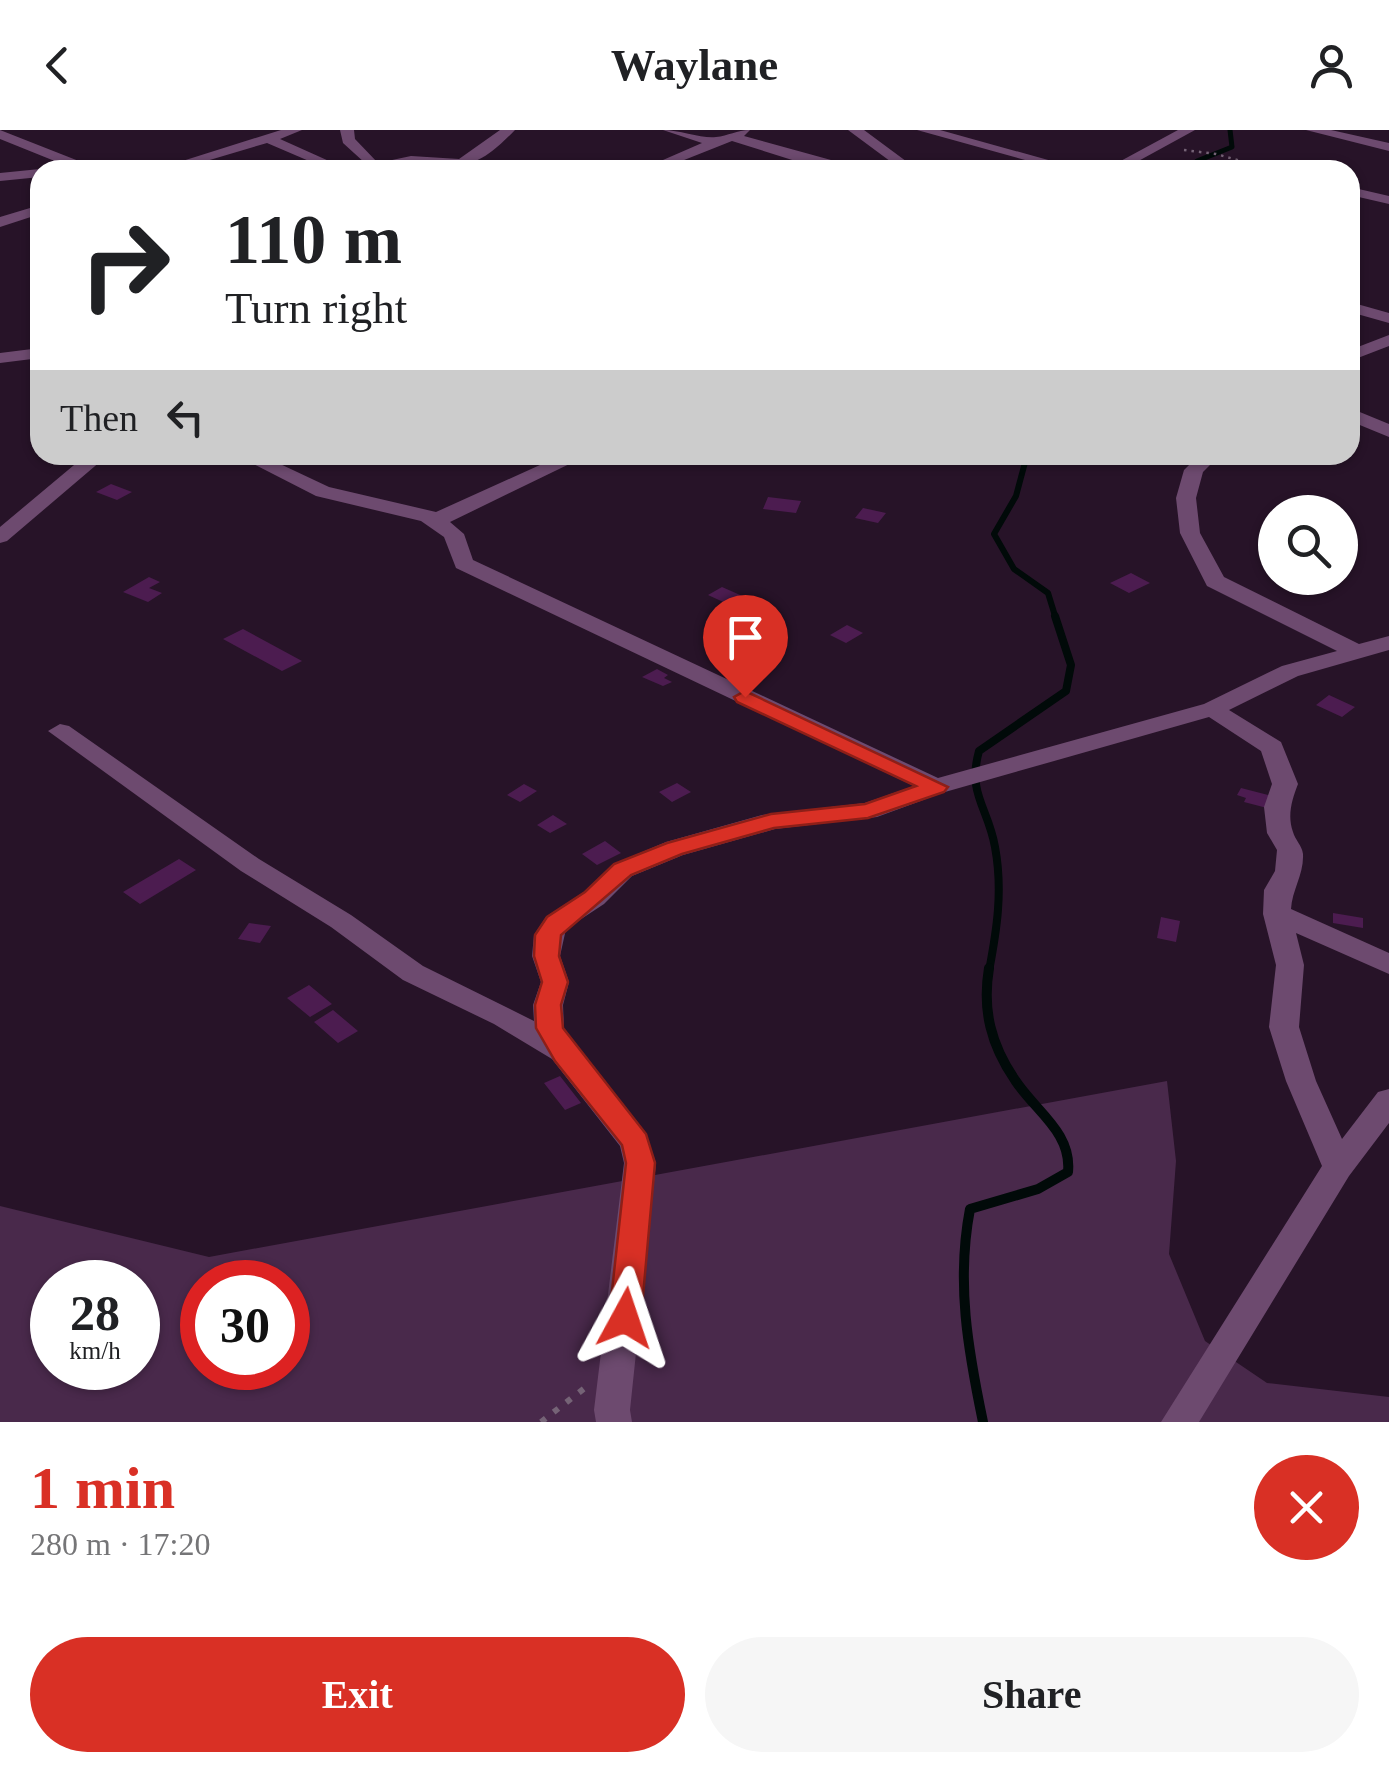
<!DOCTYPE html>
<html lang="en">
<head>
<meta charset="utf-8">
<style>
	:root { --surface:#fff; --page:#f6f6f6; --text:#202124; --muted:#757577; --accent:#d93025 }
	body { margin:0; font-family:"Times New Roman",serif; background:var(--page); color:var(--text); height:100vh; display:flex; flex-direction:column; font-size:38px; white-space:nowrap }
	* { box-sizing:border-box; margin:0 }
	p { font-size:32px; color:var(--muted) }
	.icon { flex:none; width:55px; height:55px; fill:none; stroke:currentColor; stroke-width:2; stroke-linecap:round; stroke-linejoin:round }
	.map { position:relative; height:1292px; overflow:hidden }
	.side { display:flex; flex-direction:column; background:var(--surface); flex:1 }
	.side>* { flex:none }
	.guide { position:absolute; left:30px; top:30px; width:1330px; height:305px; border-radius:30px; box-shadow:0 2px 8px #0004; background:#fff; color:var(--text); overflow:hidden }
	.fabs { position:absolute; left:1258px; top:365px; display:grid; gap:20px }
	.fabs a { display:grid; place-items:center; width:100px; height:100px; border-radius:50%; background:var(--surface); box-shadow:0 2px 8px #0004; font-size:50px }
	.speed { position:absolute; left:30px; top:1130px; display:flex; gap:20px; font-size:50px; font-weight:700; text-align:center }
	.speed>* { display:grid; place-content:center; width:130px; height:130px; border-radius:50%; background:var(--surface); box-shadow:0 2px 8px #0004; line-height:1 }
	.speed small { font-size:25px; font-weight:400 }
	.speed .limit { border:15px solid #d22; background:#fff; color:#111 }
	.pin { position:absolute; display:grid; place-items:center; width:85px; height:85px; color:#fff; margin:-102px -42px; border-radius:50% 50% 50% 0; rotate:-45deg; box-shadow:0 0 10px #0007 }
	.pin .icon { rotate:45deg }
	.me { position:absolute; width:110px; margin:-55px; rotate:5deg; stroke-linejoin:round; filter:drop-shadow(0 0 8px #0008) }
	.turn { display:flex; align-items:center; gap:35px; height:210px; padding:0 30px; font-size:45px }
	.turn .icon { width:130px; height:130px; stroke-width:2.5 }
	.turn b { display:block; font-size:70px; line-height:85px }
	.then { display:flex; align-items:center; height:95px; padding:0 30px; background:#0003; gap:20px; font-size:38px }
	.round { display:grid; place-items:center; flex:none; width:105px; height:105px; border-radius:52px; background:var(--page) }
	.summary { display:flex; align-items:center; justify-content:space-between; height:170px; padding:0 30px }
	h1 { font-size:60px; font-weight:700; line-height:75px; color:var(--accent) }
	.cta { display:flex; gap:20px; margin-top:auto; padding:20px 30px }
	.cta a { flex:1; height:115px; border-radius:60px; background:var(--accent); color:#fff; font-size:40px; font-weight:700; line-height:115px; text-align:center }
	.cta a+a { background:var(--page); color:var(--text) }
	header { display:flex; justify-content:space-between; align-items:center; height:130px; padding:0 30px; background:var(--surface); font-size:45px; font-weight:700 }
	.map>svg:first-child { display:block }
	.green { fill:#49294b; fill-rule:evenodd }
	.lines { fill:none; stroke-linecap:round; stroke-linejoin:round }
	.stream-far3 { stroke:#010a09; stroke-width:5 }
	.stream-far2 { stroke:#010a09; stroke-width:6 }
	.stream-far1 { stroke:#010a09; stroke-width:8 }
	.stream { stroke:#010a09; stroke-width:10 }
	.building { fill:#4c1c50 }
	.path-far1 { stroke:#756376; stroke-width:2.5; stroke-dasharray:2.5 5; stroke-linecap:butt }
	.path { stroke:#756376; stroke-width:6; stroke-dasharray:6 10; stroke-linecap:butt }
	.minor { fill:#6d4a6f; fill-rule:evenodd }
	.route { fill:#d93025; stroke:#8d1f18; stroke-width:2.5 }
</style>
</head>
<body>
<header><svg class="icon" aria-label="back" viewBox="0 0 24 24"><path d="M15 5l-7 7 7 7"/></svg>Waylane<svg class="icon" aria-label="person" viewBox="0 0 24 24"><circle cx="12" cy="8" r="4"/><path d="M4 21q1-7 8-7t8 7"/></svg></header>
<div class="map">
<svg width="1389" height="1292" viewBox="0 0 1389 1292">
	<rect width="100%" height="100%" fill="#271328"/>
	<path class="green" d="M 1167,951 L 1176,1031 L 1169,1124 L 1205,1211 L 1267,1253 L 1389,1267 L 1389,1292 L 0,1292 L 0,1076 L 209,1127 ZM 52,1152 L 138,1152 L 138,1238 L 52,1238 ZM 202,1152 L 288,1152 L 288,1238 L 202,1238 Z"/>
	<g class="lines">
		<path class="stream-far3" d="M 1196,40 L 1197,31 L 1232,17 L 1230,0"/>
		<path class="stream-far2" d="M 1027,325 L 1016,366 L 994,404 L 1014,439 L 1048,463 L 1056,489"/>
		<path class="stream-far1" d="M 989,841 C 997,799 1003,760 995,717 C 988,677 967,664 979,621 L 1066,561 L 1071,535 L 1055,486"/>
		<path class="stream" d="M 983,1292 C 968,1220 956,1152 970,1079 L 1038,1059 L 1068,1042 C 1072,1002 1035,981 1015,950 C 991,915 982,880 989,838"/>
	</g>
	<path class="building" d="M 111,354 L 132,362 L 117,370 L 96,362 Z
		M 768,367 L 801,371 L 796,383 L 763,379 Z
		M 863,378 L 886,383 L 878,393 L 855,388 Z
		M 1131,443 L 1150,453 L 1129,463 L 1110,453 Z
		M 149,447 L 160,452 L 149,458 L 162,463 L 148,472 L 123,462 Z
		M 1304,448 L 1332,448 L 1319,462 L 1297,455 Z
		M 722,457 L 756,472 L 743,481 L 708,465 Z
		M 847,495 L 863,503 L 846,513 L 830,505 Z
		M 243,499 L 302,531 L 282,541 L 223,509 Z
		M 657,539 L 668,545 L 664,548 L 672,552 L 663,556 L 642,547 Z
		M 1329,565 L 1355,577 L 1342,587 L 1316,575 Z
		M 677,653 L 691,662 L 672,672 L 659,662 Z
		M 524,654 L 537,661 L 520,672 L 507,665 Z
		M 1241,658 L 1272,666 L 1267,678 L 1244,672 L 1246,668 L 1237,665 Z
		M 553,685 L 567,694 L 550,703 L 537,695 Z
		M 605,711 L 621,723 L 597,735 L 582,724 Z
		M 179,729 L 196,740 L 140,774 L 123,762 Z
		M 1333,783 L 1363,788 L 1363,798 L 1333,793 Z
		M 1161,787 L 1180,791 L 1176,812 L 1157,808 Z
		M 249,793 L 271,796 L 260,813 L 238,809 Z
		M 309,855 L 332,874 L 310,887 L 287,868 Z
		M 333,880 L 358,901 L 338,913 L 314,892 Z
		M 560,946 L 581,973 L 565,980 L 544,953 Z"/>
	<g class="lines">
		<path class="path-far1" d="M 1184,20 L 1216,24 L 1273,40"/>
		<path class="path" d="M 541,1292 L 586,1257"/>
		<path class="minor" d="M 0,0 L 94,37 L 96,40 L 77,40 L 0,9 Z
			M 281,0 L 302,0 L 280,9 L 349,40 L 330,40 L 267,13 L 176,40 L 154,40 Z
			M 340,0 L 354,0 L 355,9 L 378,33 L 411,26 L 459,29 L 500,0 L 515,0 C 474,42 468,34 415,34 C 397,35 379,40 360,40 L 365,33 L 343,13 Z
			M 663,0 C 680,0 703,9 716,7 C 728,6 737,0 750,0 L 744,6 L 831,30 L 839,40 L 824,40 L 732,11 L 659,40 L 640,40 L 702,13 Z
			M 848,0 L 864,0 L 918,40 L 902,40 Z
			M 917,0 L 940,0 L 1084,40 L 1061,40 Z
			M 1178,0 L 1195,0 L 1122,40 L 1104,40 Z
			M 1306,0 L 1331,0 L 1389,13 L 1389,21 Z
			M 40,39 L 45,40 L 40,40 L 40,47 L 0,51 L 0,43 Z
			M 1350,57 L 1389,66 L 1389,74 L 1350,65 Z
			M 40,75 L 40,84 L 0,97 L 0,87 Z
			M 1350,172 L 1389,183 L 1389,193 L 1350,182 Z
			M 1389,205 L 1389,216 L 1350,231 L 1350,220 Z
			M 40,218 L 40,228 L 0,233 L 0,223 Z
			M 1350,278 L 1389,294 L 1389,307 L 1350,291 Z
			M 86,325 L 108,325 L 7,411 L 0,413 L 0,397 Z
			M 236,325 L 261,325 L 329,357 L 436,382 L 562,325 L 588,325 L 450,392 L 464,404 L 473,430 L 938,648 L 1204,574 L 1282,536 L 1337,521 L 1207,456 L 1180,403 L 1176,368 L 1184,340 L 1199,325 L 1220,325 L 1203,342 L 1196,368 L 1200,403 L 1224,447 L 1359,514 L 1389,506 L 1389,520 L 1298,546 L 1229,580 L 1281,612 L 1298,654 C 1292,670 1287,685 1293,702 C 1295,710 1302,715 1303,724 C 1304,744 1292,760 1291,779 L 1389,823 L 1389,844 L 1296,803 L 1304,835 L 1299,897 L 1316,951 L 1342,1009 L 1378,962 L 1389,959 L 1389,993 L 1349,1046 L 1199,1292 L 1161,1292 L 1322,1036 L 1286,951 L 1269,897 L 1276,835 L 1263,784 L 1264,760 L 1275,741 L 1277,720 L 1267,703 L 1264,677 L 1272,654 L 1261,621 L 1209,587 L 945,662 L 877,687 L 775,699 L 683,725 L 632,746 L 604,774 L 566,799 L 560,826 L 569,852 L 563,875 L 564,899 L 646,1004 L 656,1033 L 630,1280 L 632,1292 L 596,1292 L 594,1280 L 624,1033 L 620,1016 L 552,929 L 494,894 L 403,850 L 331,797 L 241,741 L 48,601 L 60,594 L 69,596 L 259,729 L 351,785 L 423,836 L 534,891 L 533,875 L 541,852 L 532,826 L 534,805 L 546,787 L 584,762 L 614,734 L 666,712 L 762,685 L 865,673 L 914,656 L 456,438 L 444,407 L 421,391 L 316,366 Z"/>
	</g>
	<path class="route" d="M 745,561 L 948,657 L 944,662 L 868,688 L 774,698 L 682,724 L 631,745 L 561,805 L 559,826 L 568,852 L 561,875 L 563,898 L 646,1004 L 655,1033 L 641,1188 L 636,1197 L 625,1201 L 614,1197 L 609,1188 L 626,1033 L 622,1015 L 555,931 L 536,898 L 535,875 L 542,852 L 534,826 L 535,805 L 547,787 L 585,762 L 614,734 L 667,713 L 771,684 L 865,674 L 916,656 L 737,572 L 734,567 Z"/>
</svg>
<div class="fabs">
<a><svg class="icon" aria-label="search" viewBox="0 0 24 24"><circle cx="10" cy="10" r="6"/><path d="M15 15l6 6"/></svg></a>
</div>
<div class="speed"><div>28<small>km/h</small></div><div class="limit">30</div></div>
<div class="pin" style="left:745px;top:567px;background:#d93025"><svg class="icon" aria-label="arrive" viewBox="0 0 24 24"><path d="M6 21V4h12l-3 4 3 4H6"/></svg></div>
<svg class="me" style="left:625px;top:1188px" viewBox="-20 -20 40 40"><path d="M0-17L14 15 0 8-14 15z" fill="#d93025" stroke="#fff" stroke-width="4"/></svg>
<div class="guide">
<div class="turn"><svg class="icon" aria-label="right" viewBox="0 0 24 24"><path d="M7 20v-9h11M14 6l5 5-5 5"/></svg><div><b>110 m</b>Turn right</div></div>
<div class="then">Then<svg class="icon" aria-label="left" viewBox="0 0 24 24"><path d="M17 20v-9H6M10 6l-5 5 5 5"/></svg></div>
</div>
</div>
<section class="side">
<div class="summary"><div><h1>1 min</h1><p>280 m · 17:20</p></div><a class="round" style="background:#d93025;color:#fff"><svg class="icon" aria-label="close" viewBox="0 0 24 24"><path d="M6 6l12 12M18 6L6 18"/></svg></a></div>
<div class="cta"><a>Exit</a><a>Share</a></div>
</section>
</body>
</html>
